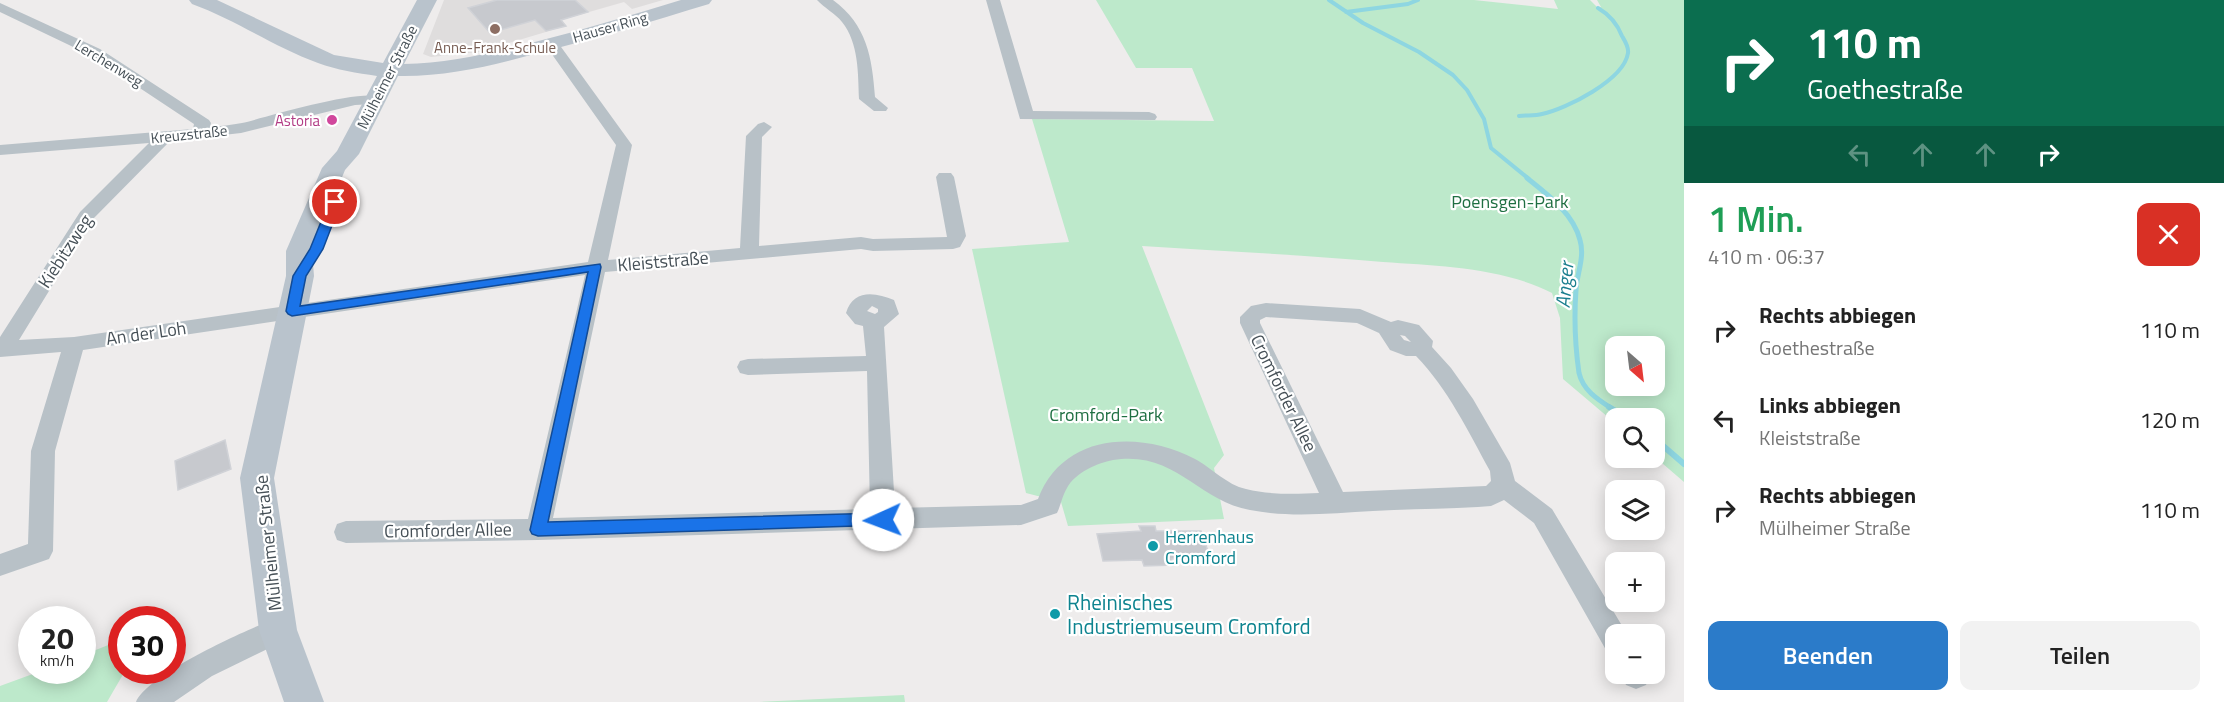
<!DOCTYPE html>
<html lang="de">
<head>
<meta charset="utf-8">
<style>
	:root { --surface:#fff; --page:#f2f2f2; --text:#222; --muted:#767676; --accent:#2b7bc9 }
	body { margin:0; font-family:"Titillium Web",sans-serif; background:var(--page); color:var(--text); height:100vh; display:flex; flex-direction:column; font-size:22px; white-space:nowrap }
	* { box-sizing:border-box; margin:0 }
	p { font-size:20px; color:var(--muted) }
	.icon { flex:none; width:33px; height:33px; fill:none; stroke:currentColor; stroke-width:2; stroke-linecap:round; stroke-linejoin:round }
	.map { position:relative; flex:1; overflow:hidden }
	.drawer { display:flex; flex-direction:column; background:var(--surface); width:540px }
	.drawer>* { flex:none }
	.hud { background:#0b6e4f; color:#fff; overflow:hidden }
	.needle { width:39px; rotate:152deg }
	.controls { position:absolute; left:1605px; top:336px; display:grid; gap:12px }
	.controls a { display:grid; place-items:center; width:60px; height:60px; border-radius:12px; background:var(--surface); box-shadow:0 3px 15px #0003; font-size:30px }
	.speed { position:absolute; left:18px; top:606px; display:flex; gap:12px; font-size:30px; font-weight:700; text-align:center }
	.speed>* { display:grid; place-content:center; width:78px; height:78px; border-radius:50%; background:var(--surface); box-shadow:0 3px 15px #0003; line-height:1 }
	.speed small { font-size:15px; font-weight:400 }
	.speed .limit { border:9px solid #d22; background:#fff; color:#111 }
	.pin { position:absolute; display:grid; place-items:center; width:51px; height:51px; color:#fff; margin:-26px; border:3px solid #fff; border-radius:50%; box-shadow:0 2px 6px #0007 }
	.me { position:absolute; width:66px; margin:-33px; rotate:268deg; stroke-linejoin:round; filter:drop-shadow(0 0 4px #0008) }
	.turn { display:flex; align-items:center; gap:21px; height:126px; padding:0 24px; font-size:27px }
	.turn .icon { width:78px; height:78px; stroke-width:2.5 }
	.turn b { display:block; font-size:42px; line-height:51px }
	.lanes { display:flex; align-items:center; height:57px; padding:0 24px; background:#0003; justify-content:center; gap:30px; direction:ltr }
	.lanes .off { opacity:.35 }
	.round { display:grid; place-items:center; flex:none; width:63px; height:63px; border-radius:12px; background:var(--page) }
	.overview { display:flex; align-items:center; justify-content:space-between; height:102px; padding:0 24px }
	h1 { font-size:36px; font-weight:600; line-height:45px; color:#1e9e55 }
	.action { display:flex; gap:12px; margin-top:auto; padding:12px 24px }
	.action a { flex:1; height:69px; border-radius:12px; background:var(--accent); color:#fff; font-size:24px; font-weight:600; line-height:69px; text-align:center }
	.action a+a { background:var(--page); color:var(--text) }
	ul { padding:0; list-style:none }
	li { display:flex; align-items:center; gap:18px; height:90px; padding:0 24px }
	li div { flex:1 }
	li b { display:block; font-size:22px }
	li em { font-style:normal }
	main { display:flex; flex:1; min-height:0 }
	.map>svg:first-child { display:block }
	.education { fill:#dfdddd }
	.green { fill:#bde9cb; fill-rule:evenodd }
	.lines { fill:none; stroke-linecap:round; stroke-linejoin:round }
	.stream-far2 { stroke:#8ed6e1; stroke-width:4 }
	.stream-far1 { stroke:#8ed6e1; stroke-width:5 }
	.stream { stroke:#8ed6e1; stroke-width:6 }
	.building { fill:#c7c9ce; stroke:#d0d2d7; stroke-width:1.5 }
	.street { fill:#b8c1c7; fill-rule:evenodd }
	.secondary { fill:#b9c3cc; fill-rule:evenodd }
	.route { fill:#1a73e8; stroke:#114b97; stroke-width:1.5 }
	.education-dot { fill:#8d6e63; stroke:#fff; stroke-width:2 }
	.hotel-dot { fill:#d1479c; stroke:#fff; stroke-width:2 }
	.culture-dot { fill:#0f9aa8; stroke:#fff; stroke-width:2 }
	.labels { text-anchor:middle; dominant-baseline:central; stroke-width:4.5; stroke-linejoin:round; paint-order:stroke }
	.far-street-label { font-size:15px; fill:#465057; stroke:#fff }
	.far-education-label { font-size:15px; fill:#785e54; stroke:#fff }
	.far-hotel-label { font-size:15px; fill:#b23c85; stroke:#fff; text-anchor:end }
	.park-label { font-size:18px; fill:#1f6f42; stroke:#fff }
	.street-label { font-size:18px; fill:#465057; stroke:#fff }
	.culture-label { font-size:18px; fill:#0d838f; stroke:#fff; text-anchor:start }
	.water-label { font-size:20px; font-style:italic; fill:#1a7e8e; stroke:#fff }
	.near-culture-label { font-size:21px; fill:#0d838f; stroke:#fff; text-anchor:start }
</style>
</head>
<body>
<main>
<div class="map">
<svg width="1684" height="702" viewBox="0 0 1684 702">
	<rect width="100%" height="100%" fill="#eeecec"/>
	<path class="education" d="M 444,0 L 663,0 L 632,9 L 624,2 L 561,20 L 566,26 L 478,52 L 431,57 L 423,54 Z"/>
	<path class="green" d="M 1096,0 L 1474,0 L 1558,9 L 1554,0 L 1590,0 L 1598,8 L 1601,7 L 1597,0 L 1684,0 L 1684,482 L 1655,457 L 1654,418 L 1616,418 L 1615,423 L 1563,379 L 1560,318 L 1552,293 C 1501,267 1438,266 1383,262 C 1302,255 1222,251 1142,246 L 1224,455 L 1214,468 L 1224,519 L 1068,526 L 1061,502 L 1026,493 L 972,249 L 1069,242 L 1032,119 L 1214,121 L 1192,68 L 1136,68 ZM 1616,346 L 1654,346 L 1654,386 L 1616,386 Z
		M 121,640 L 122,670 L 125,671 L 107,702 L 0,702 L 0,686 L 41,671 L 82,670 L 83,655 Z
		M 904,695 L 905,702 L 759,702 Z"/>
	<g class="lines">
		<path class="stream-far2" d="M 1329,0 L 1363,23 L 1419,52 L 1453,75 L 1467,90 L 1484,119 L 1491,148 L 1529,179
			M 1346,12 L 1408,4 L 1418,0
			M 1519,116 C 1527,115 1535,116 1542,114 C 1566,109 1624,80 1628,53 C 1629,47 1625,41 1622,36 C 1617,23 1610,15 1598,8"/>
		<path class="stream-far1" d="M 1527,178 C 1547,194 1573,213 1580,240 C 1585,257 1577,273 1576,290 C 1574,317 1575,345 1579,373 C 1583,390 1597,399 1611,408"/>
		<path class="stream" d="M 1609,407 L 1627,418
			M 1654,438 L 1684,464"/>
	</g>
	<path class="building" d="M 497,0 L 575,0 L 588,12 L 561,20 L 566,26 L 546,31 L 535,20 L 490,33 L 468,8 Z
		M 225,440 L 231,469 L 178,490 L 175,461 Z
		M 1139,526 L 1155,526 L 1156,531 L 1201,531 L 1210,557 L 1171,559 L 1173,565 L 1144,566 L 1142,560 L 1103,561 L 1097,534 L 1141,531 Z"/>
	<g class="lines">
		<path class="street" d="M 817,0 L 833,0 C 867,25 872,57 875,97 L 888,108 L 886,111 L 874,111 L 859,99 C 858,74 859,43 842,22 C 835,13 824,8 817,0 Z
			M 986,0 L 1000,0 L 1033,111 L 1149,112 L 1155,114 L 1157,117 L 1155,120 L 1020,119 Z
			M 0,3 L 100,49 L 209,120 L 211,123 L 210,127 C 220,126 232,125 242,123 C 264,118 371,85 383,99 L 375,104 L 355,105 L 241,133 L 170,141 L 93,219 L 19,340 L 74,337 L 588,262 L 616,145 L 544,43 L 551,39 L 556,40 L 632,145 L 608,260 L 740,248 L 746,136 L 758,124 L 764,122 L 772,127 L 762,137 L 759,246 L 861,237 L 873,239 L 947,237 L 936,177 L 939,173 L 951,173 L 954,177 L 966,236 L 960,247 L 953,249 L 873,251 L 861,249 L 605,272 L 553,518 L 870,509 L 867,371 L 748,375 L 740,373 L 737,367 L 740,361 L 748,359 L 866,356 L 863,326 L 855,324 L 846,313 C 853,289 875,292 894,300 L 899,314 L 884,327 L 895,508 L 1021,505 L 1038,499 C 1063,433 1139,430 1195,459 C 1212,468 1227,485 1246,489 C 1269,495 1296,494 1319,493 L 1240,323 L 1240,317 L 1251,306 L 1266,303 L 1360,309 L 1391,322 L 1398,320 L 1419,325 L 1433,341 L 1432,347 L 1451,368 L 1473,399 L 1510,463 L 1515,481 L 1552,509 L 1627,634 L 1616,634 L 1616,654 L 1606,650 L 1534,523 L 1504,500 L 1491,506 L 1478,507 C 1443,509 1408,509 1373,511 C 1333,513 1291,518 1250,510 C 1198,501 1175,450 1113,460 C 1097,463 1075,473 1067,488 C 1062,496 1061,505 1057,513 L 1021,525 L 538,540 L 346,543 L 337,540 L 334,532 L 337,524 L 346,521 L 528,519 L 585,275 L 83,350 L 55,451 L 53,551 L 49,559 L 0,576 L 0,554 L 28,544 L 31,451 L 61,352 L 0,357 L 0,337 L 80,212 L 149,143 L 0,155 L 0,145 L 193,129 L 194,124 L 90,55 L 0,12 ZM 872,306 L 878,309 L 878,312 L 875,314 L 867,311 ZM 1266,317 L 1357,323 L 1379,333 L 1390,350 L 1406,356 L 1416,356 C 1448,389 1468,431 1490,471 L 1491,481 L 1486,486 L 1343,492 L 1260,323 L 1260,320 ZM 1400,335 L 1405,336 L 1411,342 L 1404,340 Z
			M 278,618 L 288,621 L 292,630 L 288,639 L 212,676 L 174,702 L 136,702 C 148,674 247,629 278,618 Z
			M 1621,674 L 1649,674 L 1650,676 L 1646,685 L 1636,689 L 1626,685 Z"/>
		<path class="secondary" d="M 189,0 L 217,0 L 334,55 L 383,63 L 417,0 L 437,0 L 404,64 C 447,64 490,53 531,43 C 582,30 632,15 681,0 L 712,0 L 709,4 C 653,21 598,38 542,52 C 495,65 447,77 398,76 L 359,154 L 345,170 L 312,251 L 314,276 L 274,478 L 297,630 L 324,702 L 284,702 L 259,630 L 240,478 L 286,276 L 286,251 L 322,168 L 337,151 L 377,76 C 357,73 337,70 318,63 C 274,47 236,20 192,4 Z"/>
	</g>
	<path class="route" d="M 335,198 L 341,202 L 323,249 L 306,276 L 300,306 L 600,264 L 601,267 L 548,522 L 883,513 L 888,515 L 891,520 L 888,525 L 538,536 L 532,534 L 530,530 L 588,272 L 292,316 L 288,314 L 286,311 L 293,276 L 310,249 L 329,202 Z"/>
	<circle class="education-dot" cx="495" cy="29" r="6"/>
	<circle class="hotel-dot" cx="332" cy="120" r="6"/>
	<g class="culture-dot">
		<circle cx="1153" cy="546" r="6"/>
		<circle cx="1055" cy="614" r="6"/>
	</g>
	<g class="labels">
		<g class="far-street-label">
			<text transform="translate(610 27) rotate(-16)">Hauser Ring</text>
			<text transform="translate(109 63) rotate(31)">Lerchenweg</text>
			<text transform="translate(387 77) rotate(-63)">Mülheimer Straße</text>
			<text transform="translate(189 134) rotate(-6)">Kreuzstraße</text>
		</g>
		<g class="far-education-label">
			<text x="495" y="47">Anne-Frank-Schule</text>
		</g>
		<g class="far-hotel-label">
			<text x="320" y="120">Astoria</text>
		</g>
		<g class="park-label">
			<text x="1510" y="201">Poensgen-Park</text>
			<text x="1106" y="414">Cromford-Park</text>
		</g>
		<g class="street-label">
			<text transform="translate(65 251) rotate(-57)">Kiebitzweg</text>
			<text transform="translate(663 261) rotate(-5)">Kleiststraße</text>
			<text transform="translate(146 333) rotate(-8)">An der Loh</text>
			<text transform="translate(1284 393) rotate(64)">Cromforder Allee</text>
			<text transform="translate(448 530) rotate(-1)">Cromforder Allee</text>
			<text transform="translate(268 543) rotate(-96)">Mülheimer Straße</text>
		</g>
		<g class="culture-label">
			<text x="1165" y="536">Herrenhaus<tspan x="1165" dy="21">Cromford</tspan></text>
		</g>
		<g class="water-label">
			<text transform="translate(1564 285) rotate(-85)">Anger</text>
		</g>
		<g class="near-culture-label">
			<text x="1067" y="602">Rheinisches<tspan x="1067" dy="24">Industriemuseum Cromford</tspan></text>
		</g>
	</g>
</svg>
<div class="controls">
<a><svg class="needle" viewBox="-14 -14 28 28"><path d="M0-13l5 13h-10z" fill="#e53935"/><path d="M0 13l5-13h-10z" fill="#767676"/></svg></a>
<a><svg class="icon" aria-label="search" viewBox="0 0 24 24"><circle cx="10" cy="10" r="6"/><path d="M15 15l6 6"/></svg></a>
<a><svg class="icon" aria-label="layers" viewBox="0 0 24 24"><path d="M12 4l9 5-9 5-9-5zM3 14l9 5 9-5"/></svg></a>
<a>+</a>
<a>−</a>
</div>
<div class="speed"><div>20<small>km/h</small></div><div class="limit">30</div></div>
<div class="pin" style="left:335px;top:202px;background:#d93025"><svg class="icon" aria-label="arrive" viewBox="0 0 24 24"><path d="M6 21V4h12l-3 4 3 4H6"/></svg></div>
<svg class="me" style="left:883px;top:520px" viewBox="-20 -20 40 40"><circle r="19" fill="#fff"/><path d="M0-13L10 11 0 6-10 11z" fill="#1a73e8"/></svg>
</div>
<section class="drawer">
<div class="hud">
<div class="turn"><svg class="icon" aria-label="right" viewBox="0 0 24 24"><path d="M7 20v-9h11M14 6l5 5-5 5"/></svg><div><b>110 m</b>Goethestraße</div></div>
<div class="lanes"><svg class="icon off" aria-label="left" viewBox="0 0 24 24"><path d="M17 20v-9H6M10 6l-5 5 5 5"/></svg><svg class="icon off" aria-label="ahead" viewBox="0 0 24 24"><path d="M12 20V5M6 11l6-6 6 6"/></svg><svg class="icon off" aria-label="ahead" viewBox="0 0 24 24"><path d="M12 20V5M6 11l6-6 6 6"/></svg><svg class="icon" aria-label="right" viewBox="0 0 24 24"><path d="M7 20v-9h11M14 6l5 5-5 5"/></svg></div>
</div>
<div class="overview"><div><h1>1 Min.</h1><p>410 m · 06:37</p></div><a class="round" style="background:#d93025;color:#fff"><svg class="icon" aria-label="close" viewBox="0 0 24 24"><path d="M6 6l12 12M18 6L6 18"/></svg></a></div>
<ul>
<li><svg class="icon" aria-label="right" viewBox="0 0 24 24"><path d="M7 20v-9h11M14 6l5 5-5 5"/></svg><div><b>Rechts abbiegen</b><p>Goethestraße</p></div><em>110 m</em></li>
<li><svg class="icon" aria-label="left" viewBox="0 0 24 24"><path d="M17 20v-9H6M10 6l-5 5 5 5"/></svg><div><b>Links abbiegen</b><p>Kleiststraße</p></div><em>120 m</em></li>
<li><svg class="icon" aria-label="right" viewBox="0 0 24 24"><path d="M7 20v-9h11M14 6l5 5-5 5"/></svg><div><b>Rechts abbiegen</b><p>Mülheimer Straße</p></div><em>110 m</em></li>
</ul>
<div class="action"><a>Beenden</a><a>Teilen</a></div>
</section>
</main>
</body>
</html>
